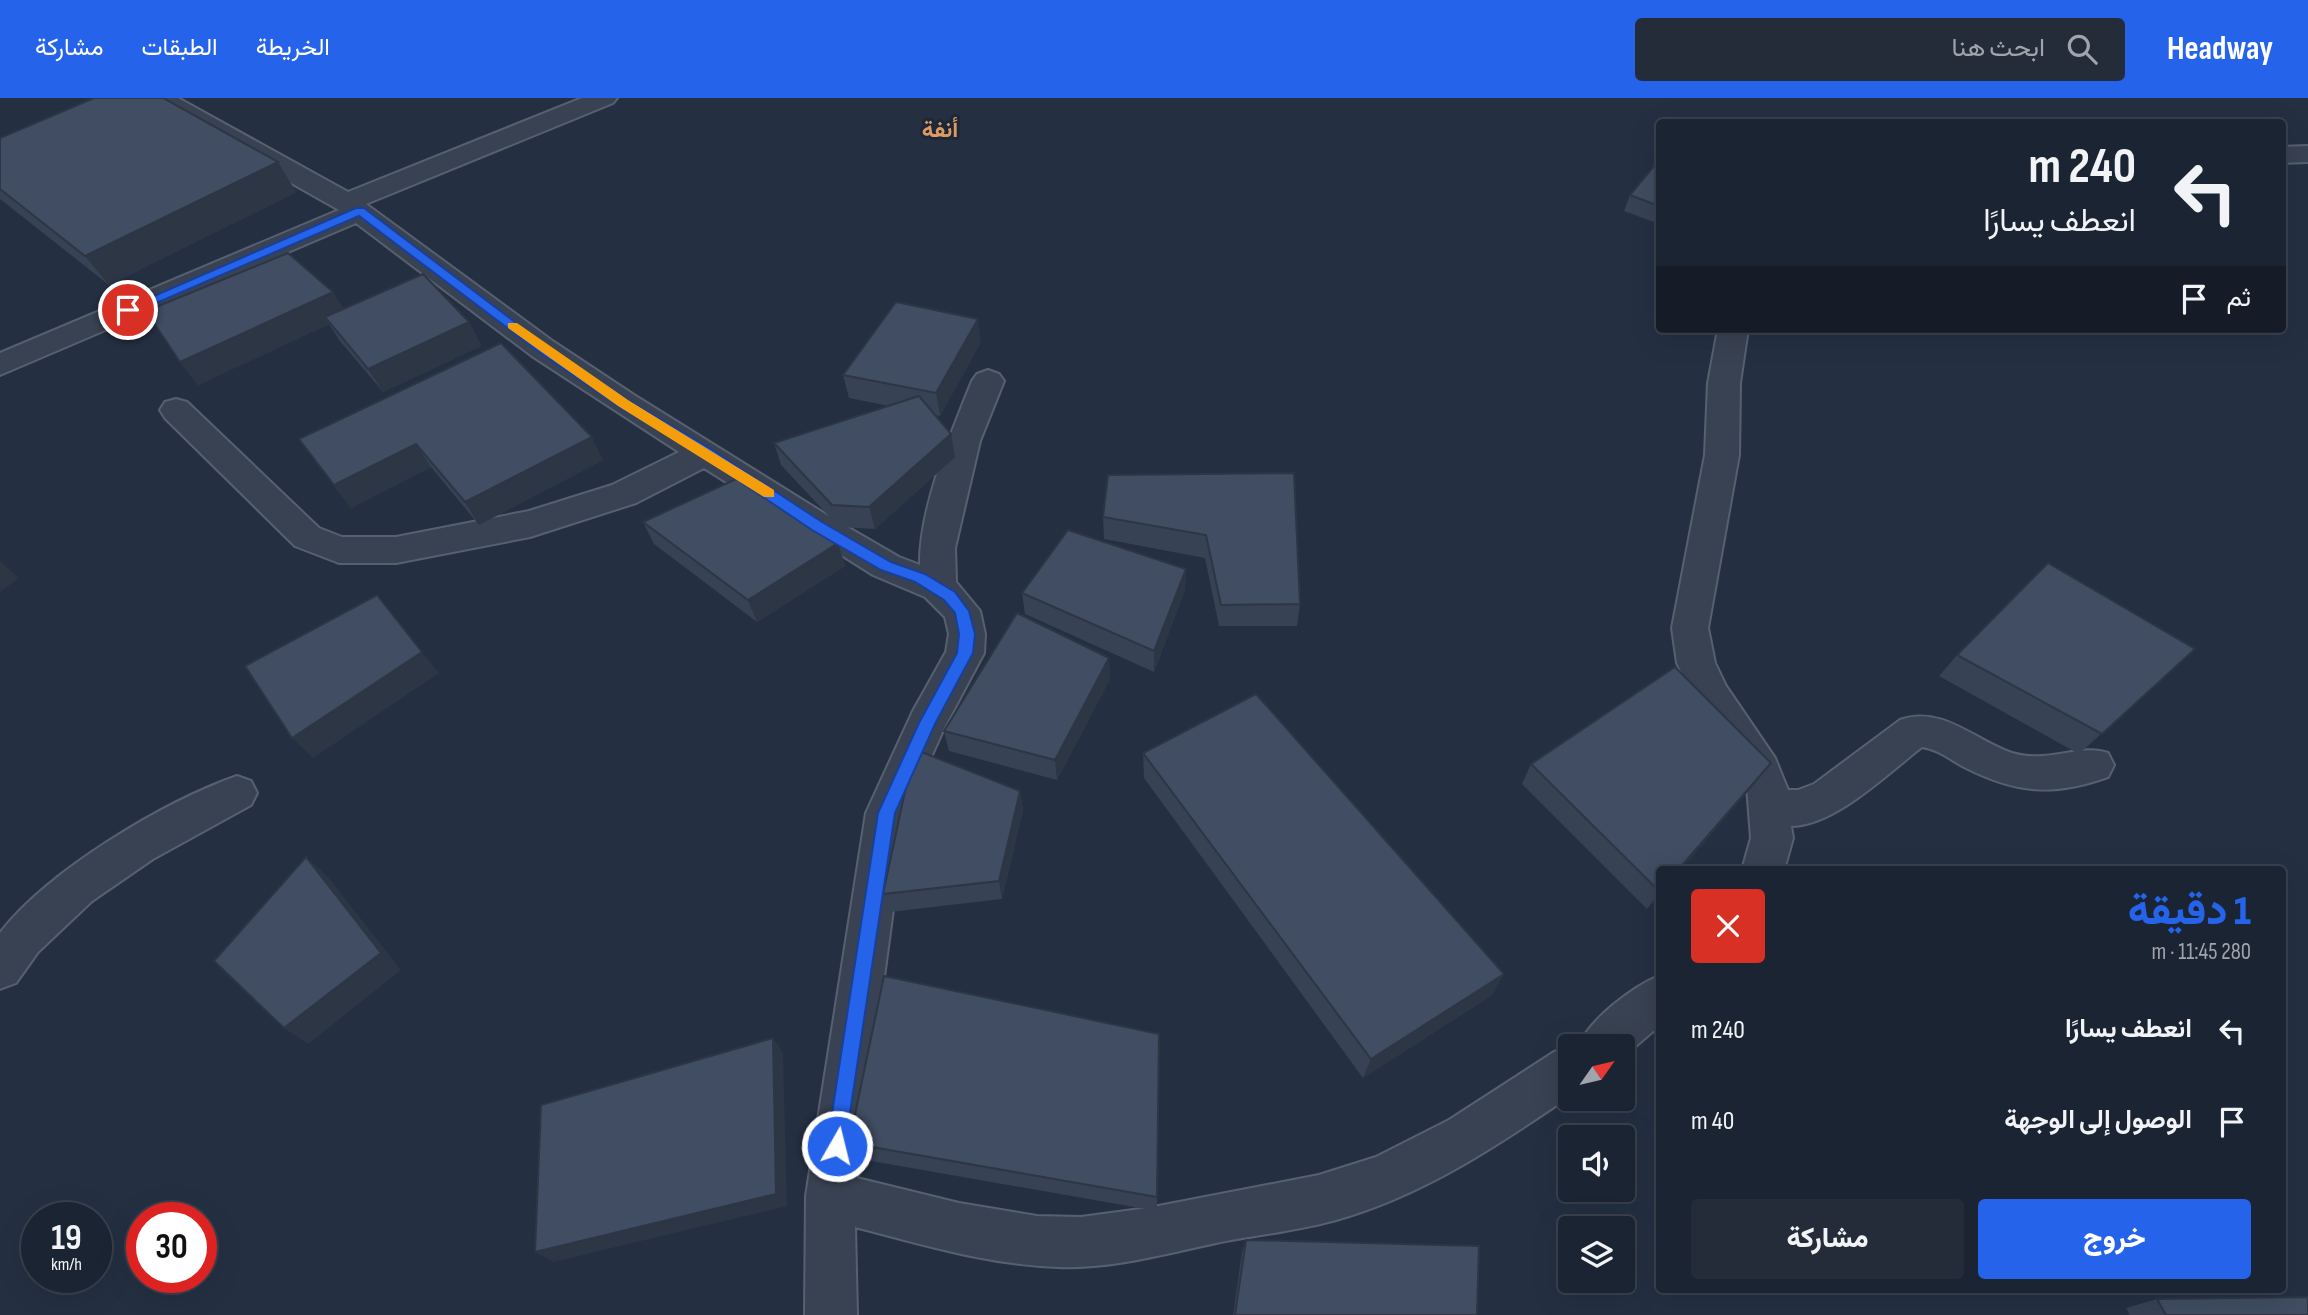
<!DOCTYPE html>
<html lang="ar">
<head>
<meta charset="utf-8">
<style>
	:root { --surface:#1b2432; --page:#242c3a; --text:#f1f3f6; --muted:#a0a4ac; --line:#39414d; --accent:#2563eb }
	body { margin:0; font-family:"Sofia Sans Condensed",Vazirmatn,sans-serif; background:var(--page); color:var(--text); direction:rtl; height:100vh; display:flex; flex-direction:column; font-size:26px; white-space:nowrap }
	* { box-sizing:border-box; margin:0 }
	p { font-size:23px; color:var(--muted) }
	.icon { flex:none; width:38px; height:38px; fill:none; stroke:currentColor; stroke-width:2; stroke-linecap:round; stroke-linejoin:round }
	.map { position:relative; flex:1; overflow:hidden; direction:ltr }
	.drawer { position:absolute; left:1656px; top:768px; width:630px; height:427px; display:flex; flex-direction:column; background:var(--surface); border-radius:7px; box-shadow:0 7px 28px #0002,0 0 0 2px var(--line); direction:rtl }
	.drawer>* { flex:none }
	.top-card { position:absolute; left:1656px; top:21px; width:630px; height:214px; border-radius:7px; box-shadow:0 7px 28px #0002,0 0 0 2px var(--line); direction:rtl; background:#1b2432; color:var(--text); overflow:hidden }
	.needle { width:46px; rotate:56deg }
	.controls { position:absolute; left:1558px; top:936px; display:grid; gap:14px }
	.controls a { display:grid; place-items:center; width:77px; height:77px; border-radius:7px; background:var(--surface); box-shadow:0 7px 28px #0002,0 0 0 2px var(--line); font-size:35px }
	.speed { position:absolute; left:21px; top:1104px; display:flex; gap:14px; font-size:35px; font-weight:700; text-align:center }
	.speed>* { display:grid; place-content:center; width:91px; height:91px; border-radius:50%; background:var(--surface); box-shadow:0 7px 28px #0002,0 0 0 2px var(--line); line-height:1 }
	.speed small { font-size:18px; font-weight:400 }
	.speed .limit { border:10px solid #d22; background:#fff; color:#111 }
	.pin { position:absolute; display:grid; place-items:center; width:60px; height:60px; color:#fff; margin:-30px; border:4px solid #fff; border-radius:50%; box-shadow:0 2px 7px #0007 }
	.me { position:absolute; width:77px; margin:-38px; rotate:8deg; stroke-linejoin:round; filter:drop-shadow(0 0 5px #0008) }
	.turn { display:flex; align-items:center; gap:24px; height:147px; padding:0 35px; font-size:32px }
	.turn .icon { width:91px; height:91px; stroke-width:2.5 }
	.turn b { display:block; font-size:49px; line-height:60px }
	.then { display:flex; align-items:center; height:66px; padding:0 35px; background:#0003; gap:14px; font-size:26px }
	.round { display:grid; place-items:center; flex:none; width:74px; height:74px; border-radius:7px; background:var(--page) }
	.summary { display:flex; align-items:center; justify-content:space-between; height:119px; padding:0 35px }
	h1 { font-size:42px; font-weight:800; line-height:52px; color:var(--accent) }
	.button { display:flex; gap:14px; margin-top:auto; padding:14px 35px }
	.button a { flex:1; height:80px; border-radius:7px; background:var(--accent); color:#fff; font-size:28px; font-weight:800; line-height:80px; text-align:center }
	.button a+a { background:var(--page); color:var(--text) }
	ul { padding:0; list-style:none }
	li { display:flex; align-items:center; gap:21px; height:91px; padding:0 35px }
	li div { flex:1 }
	li b { display:block; font-size:26px }
	li em { font-style:normal }
	header { display:flex; align-items:center; gap:42px; box-sizing:border-box; height:98px; padding:0 35px; background:var(--accent); color:#fff }
	header strong { font-size:33px }
	nav { display:flex; gap:38px; margin-inline-start:auto; font-size:24px }
	.search { width:490px; height:63px; background:var(--page); display:flex; align-items:center; gap:18px; box-sizing:border-box; padding:0 24px; border-radius:7px; color:var(--muted); font-size:26px }
	.map>svg:first-child { display:block }
	.lines { fill:none; stroke-linecap:round; stroke-linejoin:round }
	.minor-casing { stroke:#57606f; stroke-width:4 }
	.minor { fill:#394252; fill-rule:evenodd }
	.wall { fill:#374254 }
	.shaded-wall { fill:#2d3645 }
	.building { fill:#404d62; stroke:#2d3645; stroke-width:2 }
	.route { fill:#2563eb; stroke:#184099; stroke-width:2 }
	.slow { fill:#f59e0b }
	.labels { text-anchor:middle; dominant-baseline:central; stroke-width:6; stroke-linejoin:round; paint-order:stroke }
	.far-district-label { font-size:23px; font-weight:bold; fill:#db9b61; stroke:#1e2737 }
</style>
</head>
<body>
<header>
<strong>Headway</strong>
<div class="search"><svg class="icon" aria-label="search" viewBox="0 0 24 24"><circle cx="10" cy="10" r="6"/><path d="M15 15l6 6"/></svg>ابحث هنا</div>
<nav><a>الخريطة</a><a>الطبقات</a><a>مشاركة</a></nav>
</header>
<div class="map">
<svg width="2308" height="1217" viewBox="0 0 2308 1217">
	<rect width="100%" height="100%" fill="#243042"/>
	<g class="lines">
		<defs>
			<path id="minor" d="M 146,0 L 178,0 L 348,94 L 582,0 L 617,0 L 613,5 L 366,106 L 554,244 L 634,297 L 830,419 L 899,459 L 920,467 C 919,411 951,335 972,283 L 977,276 L 988,272 L 999,276 L 1004,283 L 980,343 L 955,450 L 956,484 L 980,513 L 985,536 L 984,555 L 945,628 L 906,715 L 857,1080 L 959,1105 L 1037,1118 L 1081,1119 L 1148,1110 L 1319,1077 L 1376,1059 L 1449,1022 L 1554,954 L 1570,947 L 1573,948 L 1570,948 L 1570,998 C 1497,1048 1422,1098 1336,1122 C 1297,1133 1256,1137 1216,1145 C 1164,1156 1112,1171 1058,1169 C 989,1167 921,1146 855,1129 L 857,1217 L 805,1217 L 806,1098 L 866,715 L 913,613 L 946,554 L 949,536 L 945,519 L 925,499 L 873,477 L 704,370 L 636,405 L 530,439 L 396,465 L 339,465 L 295,448 L 165,320 L 160,312 L 165,304 L 176,301 L 187,304 L 319,430 L 342,439 L 396,439 L 529,413 L 612,387 L 679,354 L 532,258 L 356,125 L 0,277 L 0,255 L 339,112 L 150,5 Z
				M 2308,48 L 2308,64 L 2282,65 L 2282,49 Z
				M 1718,231 L 1748,231 L 1740,285 L 1739,357 L 1708,530 L 1715,565 L 1726,588 L 1775,660 L 1788,692 L 1798,692 L 1814,686 L 1900,622 C 1942,607 1974,642 2012,655 C 2047,666 2080,645 2108,655 L 2114,667 L 2108,679 C 2054,698 2018,696 1966,670 C 1952,663 1938,651 1922,649 C 1888,675 1835,728 1791,728 L 1793,740 L 1784,772 L 1742,772 L 1751,740 L 1747,688 L 1693,598 L 1677,565 L 1672,530 L 1705,357 L 1708,285 Z
				M 237,678 L 251,683 L 257,695 L 251,707 L 153,761 L 92,803 L 38,854 L 16,885 L 0,891 L 0,835 C 48,773 163,704 237,678 Z
				M 1659,878 L 1659,928 L 1622,960 L 1622,948 L 1579,948 C 1588,923 1633,888 1659,878 Z"/>
		</defs>
		<use href="#minor" class="minor-casing"/>
		<use href="#minor" class="minor"/>
	</g>
	<path class="wall" d="M 0,40 L 296,94 L 109,187 L 0,101 Z
		M 1659,62 L 1659,126 L 1624,113 L 1630,97 Z
		M 344,211 L 469,224 L 481,248 L 383,294 L 340,243 L 329,226 L 198,287 L 180,264 Z
		M 981,244 L 940,318 L 935,317 L 951,336 L 955,359 L 875,431 L 839,429 L 781,367 L 774,345 L 889,308 L 849,300 L 843,277 Z
		M 299,341 L 603,362 L 479,427 L 431,369 L 351,410 Z
		M 1294,375 L 1300,506 L 1297,528 L 1219,528 L 1205,460 L 1104,441 L 1103,419 Z
		M 643,424 L 838,445 L 845,468 L 757,524 L 654,446 Z
		M 1186,471 L 1185,492 L 1154,574 L 1025,516 L 1022,495 Z
		M 2195,551 L 2079,656 L 1939,578 L 1957,557 Z
		M 1109,560 L 1110,581 L 1057,682 L 949,653 L 944,633 Z
		M 1143,655 L 1492,897 L 1363,980 L 1144,680 Z
		M 1531,666 L 1756,684 L 1659,772 L 1659,797 L 1647,811 L 1522,686 Z
		M 1020,693 L 1023,712 L 1002,801 L 890,814 L 883,796 Z
		M 1159,936 L 1157,1113 L 860,1061 L 849,1045 Z
		M 1246,1142 L 1477,1217 L 1233,1217 L 1242,1154 Z
		M 2157,1201 L 2308,1217 L 2130,1217 L 2126,1210 Z"/>
	<path class="shaded-wall" d="M 278,64 L 296,94 L 109,187 L 85,158 Z
		M 333,194 L 348,217 L 325,219 L 329,226 L 198,287 L 180,264 Z
		M 978,221 L 981,244 L 940,318 L 936,295 Z
		M 469,224 L 481,248 L 383,294 L 368,271 Z
		M 951,336 L 955,359 L 875,431 L 869,409 Z
		M 592,339 L 603,362 L 479,427 L 465,404 Z
		M 416,346 L 431,369 L 351,410 L 334,387 Z
		M 838,445 L 845,468 L 757,524 L 748,502 Z
		M 0,463 L 19,480 L 0,494 Z
		M 1186,471 L 1185,492 L 1154,574 L 1154,553 Z
		M 422,554 L 439,575 L 313,660 L 292,640 Z
		M 1109,560 L 1110,581 L 1057,682 L 1055,662 Z
		M 1771,665 L 1756,684 L 1681,772 L 1678,772 Z
		M 1020,693 L 1023,712 L 1002,801 L 999,783 Z
		M 306,759 L 327,778 L 401,872 L 308,946 L 284,930 Z
		M 1659,795 L 1659,797 L 1647,811 Z
		M 1504,876 L 1492,897 L 1363,980 L 1371,961 Z
		M 773,940 L 783,955 L 787,1108 L 553,1164 L 535,1154 Z"/>
	<path class="building" d="M 94,0 L 163,0 L 278,64 L 85,158 L 0,91 L 0,40 Z
		M 1659,62 L 1659,108 L 1630,97 Z
		M 288,155 L 333,194 L 180,264 L 146,213 Z
		M 423,176 L 469,224 L 368,271 L 325,219 Z
		M 896,204 L 978,221 L 936,295 L 843,277 Z
		M 501,245 L 592,339 L 465,404 L 416,346 L 334,387 L 299,341 Z
		M 919,298 L 951,336 L 869,409 L 832,407 L 774,345 Z
		M 1294,375 L 1300,506 L 1221,507 L 1206,437 L 1103,419 L 1108,377 Z
		M 747,376 L 838,445 L 748,502 L 643,424 Z
		M 1068,432 L 1186,471 L 1154,553 L 1022,495 Z
		M 2048,465 L 2195,551 L 2102,636 L 1957,557 Z
		M 377,497 L 422,554 L 292,640 L 245,568 Z
		M 1017,515 L 1109,560 L 1055,662 L 944,633 Z
		M 1675,569 L 1771,665 L 1678,772 L 1659,772 L 1659,793 L 1531,666 Z
		M 1256,596 L 1504,876 L 1371,961 L 1143,655 Z
		M 914,651 L 1020,693 L 999,783 L 883,796 Z
		M 306,759 L 381,855 L 284,930 L 214,863 Z
		M 884,878 L 1159,936 L 1157,1099 L 849,1045 Z
		M 773,940 L 776,1096 L 535,1154 L 541,1007 Z
		M 1246,1142 L 1479,1148 L 1477,1217 L 1235,1217 Z
		M 2308,1199 L 2308,1217 L 2166,1217 L 2157,1201 Z"/>
	<path class="route" d="M 356,110 L 364,110 L 548,249 L 628,302 L 711,351 L 822,424 L 891,464 L 925,476 L 955,494 L 969,513 L 975,536 L 973,555 L 935,626 L 895,715 L 844,1055 L 837,1058 L 830,1055 L 827,1048 L 878,715 L 919,625 L 957,555 L 959,536 L 955,515 L 944,502 L 915,484 L 881,472 L 812,432 L 702,358 L 618,308 L 539,254 L 359,118 L 133,215 L 122,212 Z"/>
	<path class="slow" d="M 508,225 L 517,225 L 628,302 L 774,392 L 774,399 L 764,399 L 618,308 L 508,230 Z"/>
	<g class="labels">
		<g class="far-district-label">
			<text x="940" y="32">أنفة</text>
		</g>
	</g>
</svg>
<div class="controls">
<a><svg class="needle" viewBox="-14 -14 28 28"><path d="M0-13l5 13h-10z" fill="#e53935"/><path d="M0 13l5-13h-10z" fill="#a0a4ac"/></svg></a>
<a><svg class="icon" aria-label="sound" viewBox="0 0 24 24"><path d="M4 9h4l5-4v14l-5-4H4zM17 9q2 3 0 6"/></svg></a>
<a><svg class="icon" aria-label="layers" viewBox="0 0 24 24"><path d="M12 4l9 5-9 5-9-5zM3 14l9 5 9-5"/></svg></a>
</div>
<div class="speed"><div>19<small>km/h</small></div><div class="limit">30</div></div>
<div class="pin" style="left:128px;top:212px;background:#d93025"><svg class="icon" aria-label="arrive" viewBox="0 0 24 24"><path d="M6 21V4h12l-3 4 3 4H6"/></svg></div>
<svg class="me" style="left:837px;top:1048px" viewBox="-20 -20 40 40"><circle r="17" fill="#2563eb" stroke="#fff" stroke-width="3"/><path d="M0-11L8 9 0 5-8 9z" fill="#fff"/></svg>
<div class="top-card">
<div class="turn"><svg class="icon" aria-label="left" viewBox="0 0 24 24"><path d="M17 20v-9H6M10 6l-5 5 5 5"/></svg><div><b>240 m</b>انعطف يسارًا</div></div>
<div class="then">ثم<svg class="icon" aria-label="arrive" viewBox="0 0 24 24"><path d="M6 21V4h12l-3 4 3 4H6"/></svg></div>
</div>
<section class="drawer">
<div class="summary"><div><h1>1 دقيقة</h1><p>280 m · 11:45</p></div><a class="round" style="background:#d93025;color:#fff"><svg class="icon" aria-label="close" viewBox="0 0 24 24"><path d="M6 6l12 12M18 6L6 18"/></svg></a></div>
<ul>
<li><svg class="icon" aria-label="left" viewBox="0 0 24 24"><path d="M17 20v-9H6M10 6l-5 5 5 5"/></svg><div><b>انعطف يسارًا</b></div><em>240 m</em></li>
<li><svg class="icon" aria-label="arrive" viewBox="0 0 24 24"><path d="M6 21V4h12l-3 4 3 4H6"/></svg><div><b>الوصول إلى الوجهة</b></div><em>40 m</em></li>
</ul>
<div class="button"><a>خروج</a><a>مشاركة</a></div>
</section>
</div>
</body>
</html>
